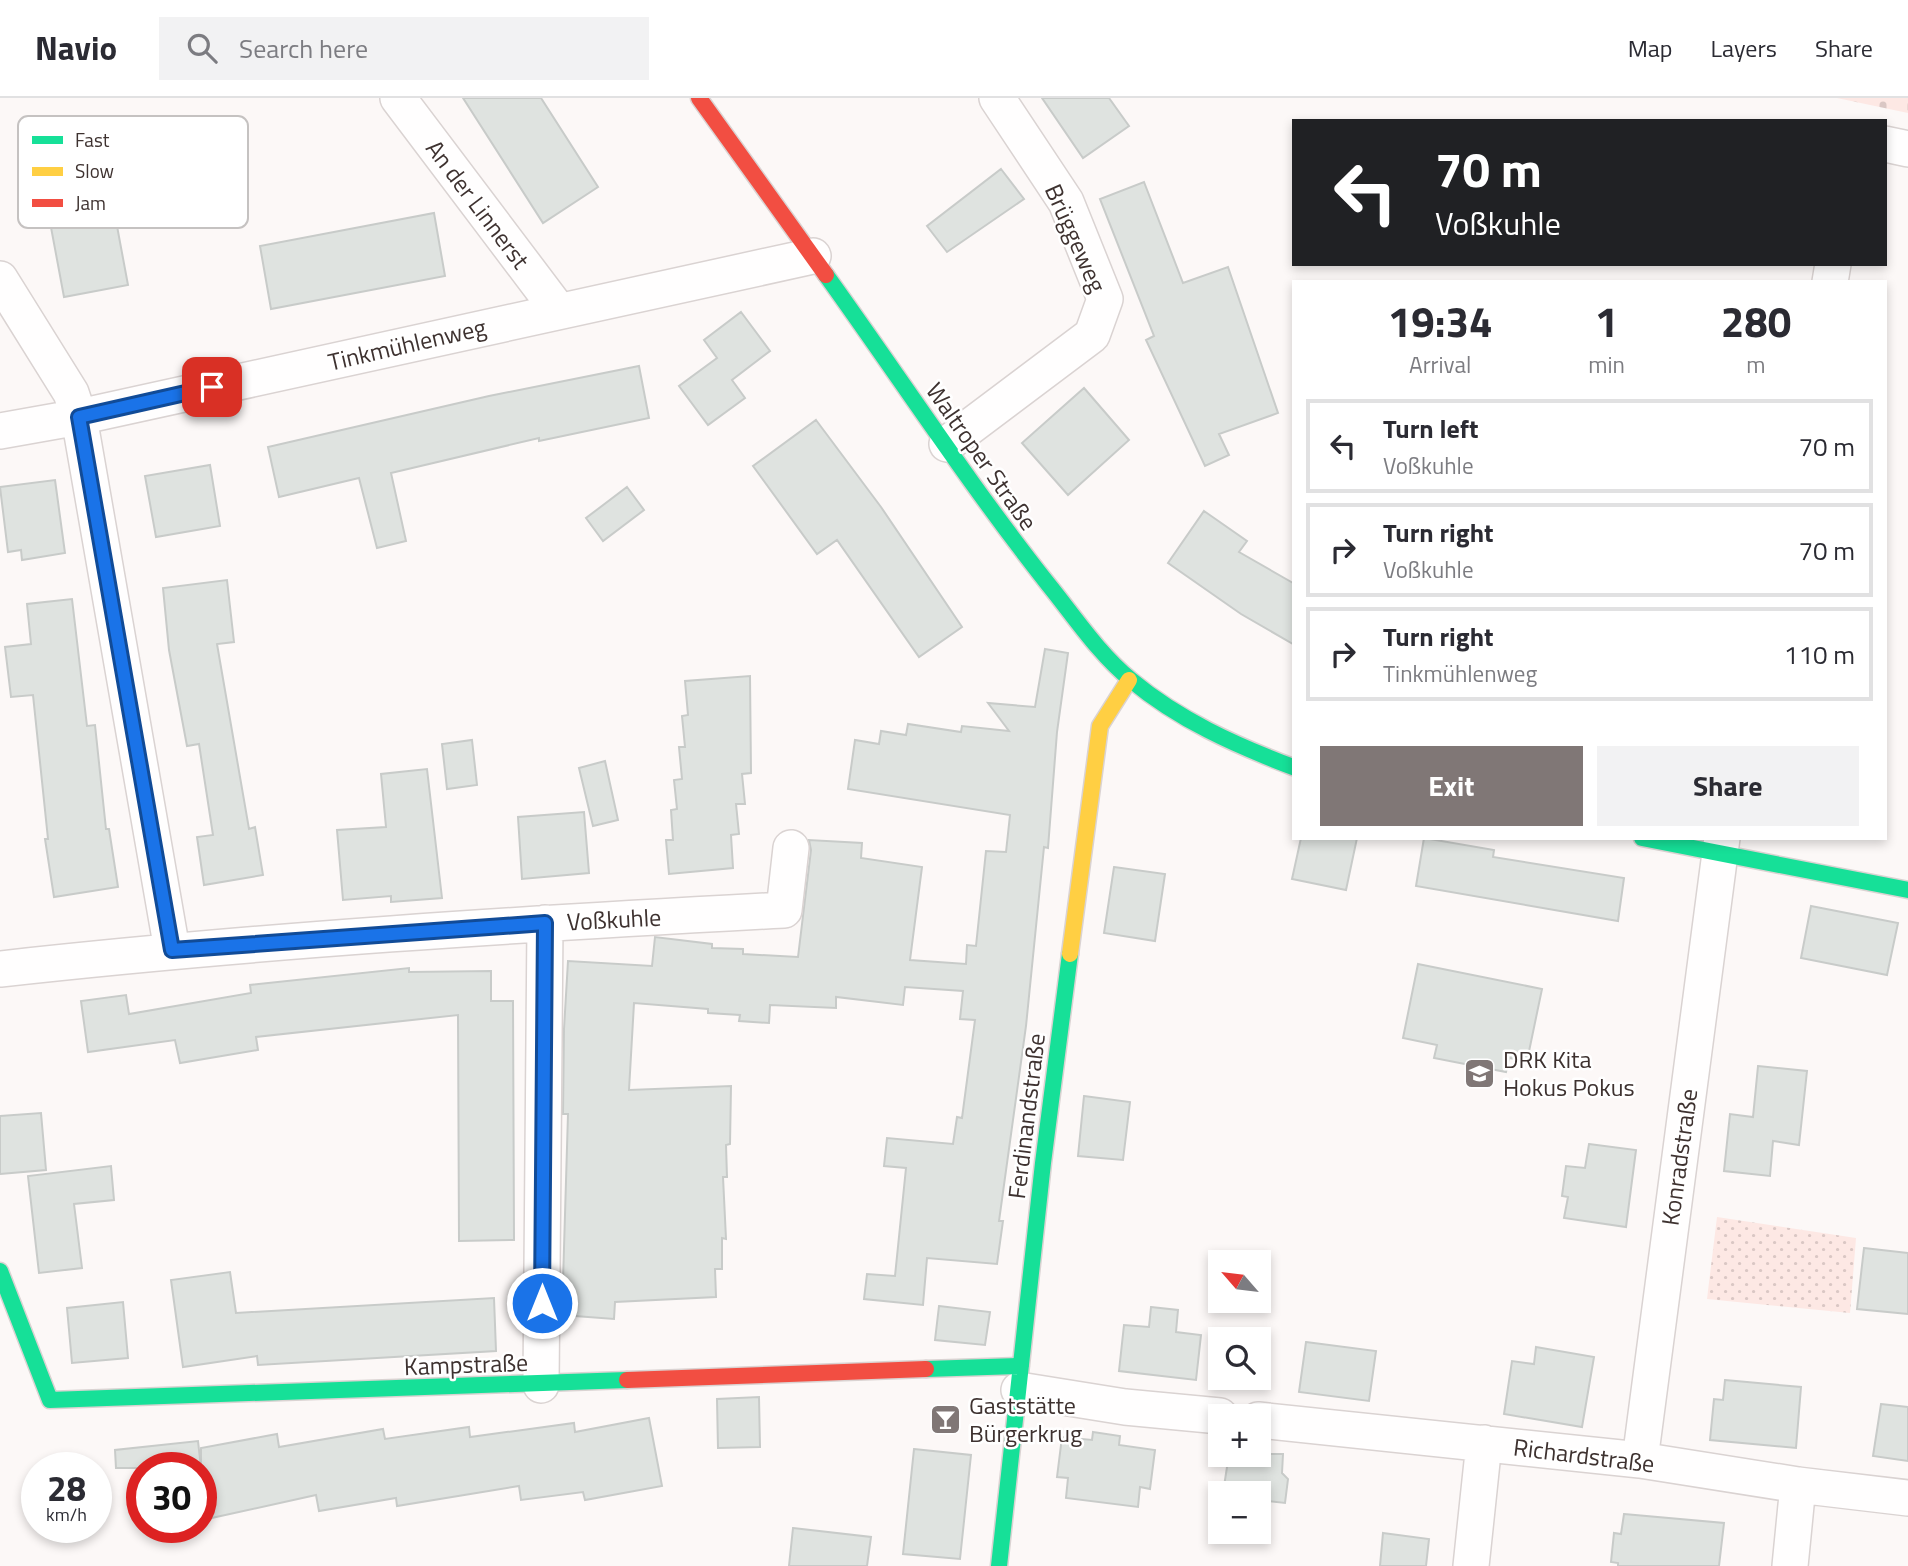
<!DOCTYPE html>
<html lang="en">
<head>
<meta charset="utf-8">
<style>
	:root { --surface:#fff; --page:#f2f2f3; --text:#2b2b33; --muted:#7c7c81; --line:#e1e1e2; --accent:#807776 }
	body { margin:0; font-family:"Titillium Web",sans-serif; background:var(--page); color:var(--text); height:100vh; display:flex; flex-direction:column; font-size:26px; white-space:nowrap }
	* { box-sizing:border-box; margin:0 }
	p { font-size:23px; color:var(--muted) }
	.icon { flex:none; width:38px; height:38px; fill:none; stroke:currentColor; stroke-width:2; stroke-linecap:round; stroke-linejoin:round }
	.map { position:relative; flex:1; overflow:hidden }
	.drawer { position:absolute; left:1292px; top:182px; width:595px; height:560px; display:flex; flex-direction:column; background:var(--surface); border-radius:0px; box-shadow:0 4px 10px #0003 }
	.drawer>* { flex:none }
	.guide { position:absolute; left:1292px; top:21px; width:595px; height:147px; border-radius:0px; box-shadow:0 4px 10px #0003; background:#202124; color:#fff; overflow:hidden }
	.needle { width:46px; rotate:298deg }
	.controls { position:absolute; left:1208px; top:1152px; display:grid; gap:14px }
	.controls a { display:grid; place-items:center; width:63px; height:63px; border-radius:0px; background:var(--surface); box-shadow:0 4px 10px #0003; font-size:35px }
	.speed { position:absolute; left:21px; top:1354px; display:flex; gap:14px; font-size:35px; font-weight:700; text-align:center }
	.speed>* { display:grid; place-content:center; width:91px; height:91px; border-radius:50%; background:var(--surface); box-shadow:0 4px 10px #0003; line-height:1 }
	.speed small { font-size:18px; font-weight:400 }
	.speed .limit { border:10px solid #d22; background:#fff; color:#111 }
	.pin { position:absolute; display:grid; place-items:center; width:60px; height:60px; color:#fff; margin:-30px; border-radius:14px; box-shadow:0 4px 10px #0006 }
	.me { position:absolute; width:77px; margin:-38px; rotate:0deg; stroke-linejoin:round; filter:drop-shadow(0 0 5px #0008) }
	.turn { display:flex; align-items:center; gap:24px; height:147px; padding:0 28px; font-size:32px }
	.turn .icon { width:91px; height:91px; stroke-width:2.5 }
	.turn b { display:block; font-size:49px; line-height:60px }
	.eta { display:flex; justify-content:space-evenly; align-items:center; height:119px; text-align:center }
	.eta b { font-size:42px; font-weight:700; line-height:49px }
	.cta { display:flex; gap:14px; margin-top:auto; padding:14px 28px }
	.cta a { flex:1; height:80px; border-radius:0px; background:var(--accent); color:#fff; font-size:28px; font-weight:700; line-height:80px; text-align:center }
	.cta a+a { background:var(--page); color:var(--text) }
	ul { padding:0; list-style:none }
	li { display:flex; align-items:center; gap:21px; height:94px; margin:0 14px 10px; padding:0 14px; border:4px solid var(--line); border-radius:0px }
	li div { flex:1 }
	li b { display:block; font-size:26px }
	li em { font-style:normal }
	header { display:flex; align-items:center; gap:42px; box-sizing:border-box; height:98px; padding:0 35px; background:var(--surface); border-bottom:2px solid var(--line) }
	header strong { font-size:33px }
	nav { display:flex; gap:38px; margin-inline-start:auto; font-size:24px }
	.search { width:490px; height:63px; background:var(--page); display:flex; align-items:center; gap:18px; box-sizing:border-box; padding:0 24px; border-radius:0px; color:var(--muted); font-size:26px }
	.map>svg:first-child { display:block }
	.grass { fill:url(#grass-dots) }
	.cemetery { fill:url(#cemetery-stones) }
	.building { fill:#dfe3e0; stroke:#c8cbc9; stroke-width:2 }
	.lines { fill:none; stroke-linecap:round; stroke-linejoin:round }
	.street-casing { stroke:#dad3d2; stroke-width:38 }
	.fast-casing { stroke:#dad3d2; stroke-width:19 }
	.slow-casing { stroke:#dad3d2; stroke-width:19 }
	.jam-casing { stroke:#dad3d2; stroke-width:19 }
	.street { stroke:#fffefe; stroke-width:35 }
	.fast { stroke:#16e098; stroke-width:16 }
	.slow { stroke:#ffcf43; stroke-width:16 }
	.jam { stroke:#f24e42; stroke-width:16 }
	.route-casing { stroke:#114b97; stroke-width:18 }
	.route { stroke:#1a73e8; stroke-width:12 }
	.labels { text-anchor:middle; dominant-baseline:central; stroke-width:5; stroke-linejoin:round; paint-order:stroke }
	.street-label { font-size:24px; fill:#3e3230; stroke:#fff }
	.poi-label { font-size:24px; fill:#3e3230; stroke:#fff; text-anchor:start }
	.key { fill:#fff; stroke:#c5c2c1; stroke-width:2 }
	.key-label { font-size:19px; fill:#3e3230 }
</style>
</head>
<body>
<header>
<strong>Navio</strong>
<div class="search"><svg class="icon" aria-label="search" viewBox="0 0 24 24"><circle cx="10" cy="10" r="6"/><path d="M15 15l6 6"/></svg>Search here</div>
<nav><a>Map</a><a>Layers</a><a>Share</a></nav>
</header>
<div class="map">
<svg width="1908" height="1468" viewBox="0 0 1908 1468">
	<defs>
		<pattern id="grass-dots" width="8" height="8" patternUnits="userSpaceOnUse" patternTransform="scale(1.75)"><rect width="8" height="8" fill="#fde8e4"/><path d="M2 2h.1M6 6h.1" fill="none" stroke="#dac7c4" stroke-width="1.8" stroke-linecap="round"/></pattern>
		<pattern id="cemetery-stones" width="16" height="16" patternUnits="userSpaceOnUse" patternTransform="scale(1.75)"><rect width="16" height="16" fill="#fde8e4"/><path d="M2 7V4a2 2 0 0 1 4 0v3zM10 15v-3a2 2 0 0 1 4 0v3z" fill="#dac7c4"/></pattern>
	</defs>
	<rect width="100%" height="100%" fill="#fcf8f7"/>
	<path class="grass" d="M 1717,1119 L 1856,1140 L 1850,1215 L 1707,1201 Z"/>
	<path class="cemetery" d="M 1837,0 L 1908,0 L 1908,15 Z"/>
	<path class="building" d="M 463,0 L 541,0 L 598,89 L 543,125 Z
		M 1042,0 L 1109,0 L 1129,28 L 1083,60 Z
		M 103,53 L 128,187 L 64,199 L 39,65 Z
		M 1001,71 L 1024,101 L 947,154 L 927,128 Z
		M 1144,84 L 1183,185 L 1228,169 L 1278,315 L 1219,336 L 1229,357 L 1205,368 L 1146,242 L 1154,238 L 1100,101 Z
		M 434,115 L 445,178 L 271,211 L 260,148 Z
		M 741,214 L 770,253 L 732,282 L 745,300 L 708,327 L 679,288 L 717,260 L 704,242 Z
		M 639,268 L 649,320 L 539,343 L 539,340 L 391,375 L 406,443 L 377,450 L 359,380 L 279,399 L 268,349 L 489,298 Z
		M 1084,290 L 1129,342 L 1068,397 L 1022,345 Z
		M 816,322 L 881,409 L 962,529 L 919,559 L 837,442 L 817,456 L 753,368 Z
		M 210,367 L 220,428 L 156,439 L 145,378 Z
		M 55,382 L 65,455 L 22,462 L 21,452 L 8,454 L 0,389 Z
		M 627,389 L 644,412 L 603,443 L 586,420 Z
		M 1204,413 L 1247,443 L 1239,454 L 1293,485 L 1293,546 L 1241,516 L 1168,465 Z
		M 227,482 L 234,544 L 217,546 L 249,731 L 255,729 L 263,777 L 204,787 L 197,739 L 213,737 L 199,646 L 187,648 L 169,552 L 163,490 Z
		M 72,501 L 87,628 L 95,627 L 106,731 L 109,731 L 118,789 L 54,799 L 45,741 L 48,741 L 33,597 L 11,599 L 5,549 L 31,546 L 27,506 Z
		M 1045,551 L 1068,555 L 1057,634 L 1048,750 L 1044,749 L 1026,928 L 999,1123 L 1003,1123 L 997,1166 L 927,1160 L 923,1207 L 864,1201 L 867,1176 L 895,1178 L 906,1070 L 884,1068 L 887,1040 L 953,1046 L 957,1019 L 962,1020 L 975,922 L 960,921 L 963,893 L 905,889 L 903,907 L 836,899 L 836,910 L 770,907 L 769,925 L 739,923 L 740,917 L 708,915 L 708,911 L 634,905 L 629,992 L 731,988 L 730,1046 L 726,1047 L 727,1079 L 723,1079 L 726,1141 L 722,1140 L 722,1171 L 715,1171 L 716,1199 L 615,1204 L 614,1221 L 562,1217 L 568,1016 L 563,1016 L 564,931 L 568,863 L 652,868 L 655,839 L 712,846 L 712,850 L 743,851 L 743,856 L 798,859 L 811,752 L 809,742 L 862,745 L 861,760 L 922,769 L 910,862 L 966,866 L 967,847 L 976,848 L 986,753 L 1006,754 L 1010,717 L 848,691 L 855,642 L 879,646 L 881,633 L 906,637 L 908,626 L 961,634 L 962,628 L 1009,633 L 988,605 L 1035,609 Z
		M 750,578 L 751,675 L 742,676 L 745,706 L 736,706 L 739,736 L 731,737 L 733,770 L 669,776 L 666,742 L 673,742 L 671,712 L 677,711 L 674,682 L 682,681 L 679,649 L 685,649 L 682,618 L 688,617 L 685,583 Z
		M 472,642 L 477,687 L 447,691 L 442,646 Z
		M 605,663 L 618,722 L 593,728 L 579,670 Z
		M 427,671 L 442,800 L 391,804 L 391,798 L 343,802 L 337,732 L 386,729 L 381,676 Z
		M 584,714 L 589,775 L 522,781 L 518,719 Z
		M 1301,740 L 1357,740 L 1346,792 L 1292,781 Z
		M 1424,740 L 1494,752 L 1493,759 L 1624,780 L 1618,823 L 1416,788 Z
		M 1114,769 L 1165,776 L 1155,843 L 1104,835 Z
		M 1811,808 L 1898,825 L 1887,877 L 1801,860 Z
		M 1418,866 L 1542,891 L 1527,963 L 1509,960 L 1506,974 L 1434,960 L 1437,947 L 1403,940 Z
		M 409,870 L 409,874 L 491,873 L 491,903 L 513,903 L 514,1142 L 459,1143 L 458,917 L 256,939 L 258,952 L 180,965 L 175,942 L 88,954 L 81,903 L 126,897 L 129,916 L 251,895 L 250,887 Z
		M 1758,968 L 1807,973 L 1799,1047 L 1773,1043 L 1770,1078 L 1724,1073 L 1730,1016 L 1753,1019 Z
		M 1084,998 L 1130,1004 L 1123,1062 L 1078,1058 Z
		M 41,1015 L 46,1072 L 0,1076 L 0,1018 Z
		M 1589,1046 L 1636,1052 L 1626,1129 L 1564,1120 L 1568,1099 L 1562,1098 L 1566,1068 L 1585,1070 Z
		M 111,1068 L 114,1102 L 74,1106 L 82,1170 L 39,1175 L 28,1078 Z
		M 1864,1150 L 1908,1155 L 1908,1216 L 1857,1211 Z
		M 230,1174 L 236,1215 L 494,1200 L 496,1253 L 258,1267 L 257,1258 L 183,1269 L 171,1182 Z
		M 123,1204 L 128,1260 L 72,1265 L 67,1210 Z
		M 939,1208 L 990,1214 L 985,1247 L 935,1242 Z
		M 1151,1209 L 1178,1212 L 1176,1234 L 1201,1237 L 1196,1282 L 1119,1273 L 1124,1227 L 1149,1229 Z
		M 1306,1244 L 1376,1253 L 1369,1303 L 1299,1294 Z
		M 1536,1249 L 1594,1259 L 1582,1329 L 1504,1316 L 1512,1263 L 1534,1266 Z
		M 1725,1282 L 1801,1289 L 1796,1350 L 1710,1342 L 1714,1301 L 1723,1302 Z
		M 759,1299 L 760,1349 L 718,1350 L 717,1301 Z
		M 1881,1306 L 1908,1309 L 1908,1363 L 1873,1358 Z
		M 649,1320 L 662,1388 L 585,1402 L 583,1394 L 521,1402 L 519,1388 L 397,1408 L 396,1400 L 319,1413 L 316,1397 L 207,1421 L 206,1416 L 201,1417 L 201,1350 L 277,1336 L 279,1349 L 383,1331 L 385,1341 L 469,1329 L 470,1339 L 574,1325 L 575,1334 Z
		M 1093,1334 L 1120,1338 L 1119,1347 L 1155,1352 L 1150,1391 L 1140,1389 L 1138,1409 L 1066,1400 L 1068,1380 L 1057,1379 L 1062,1339 L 1092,1342 Z
		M 198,1343 L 201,1370 L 116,1370 L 115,1352 Z
		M 914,1351 L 971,1357 L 960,1461 L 903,1456 Z
		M 1229,1356 L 1283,1356 L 1282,1375 L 1288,1381 L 1285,1405 L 1258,1402 L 1258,1395 L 1223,1395 Z
		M 1624,1416 L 1724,1425 L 1719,1468 L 1618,1468 L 1618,1465 L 1611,1464 L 1614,1435 L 1621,1436 Z
		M 793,1430 L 871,1439 L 867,1468 L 789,1468 Z
		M 1383,1435 L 1429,1441 L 1426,1468 L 1380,1468 Z"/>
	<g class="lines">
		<defs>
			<path id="street" d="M 398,0 L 558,212
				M 1885,46 L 1908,51
				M 0,181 L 71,295 L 79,319 L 172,852
				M 1830,184 L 1833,166
				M 0,333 L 79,319 L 813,158
				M 947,346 L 1092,237 L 1105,201 L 1066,104 L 997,0
				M 0,871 C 261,842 522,826 784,812 L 791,750
				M 541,1287 L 545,825
				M 1019,1292 L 1125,1309 L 1220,1318
				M 1258,1322 L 1640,1362 L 1798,1387 L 1908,1400
				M 1640,1362 L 1722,740
				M 1471,1468 L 1484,1345
				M 1790,1468 L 1798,1387"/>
			<path id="fast" d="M 826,177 C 900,280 969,386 1048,486 C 1074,518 1098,555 1131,582 C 1179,622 1235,647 1293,669
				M 1642,740 L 1908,792
				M 0,1173 L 50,1302 L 627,1282
				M 926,1271 L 1021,1268
				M 999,1468 L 1043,1065 L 1070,856"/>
			<path id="slow" d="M 1070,856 L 1100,628 L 1129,582"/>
			<path id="jam" d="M 699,0 L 826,177
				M 627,1282 L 926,1271"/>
		</defs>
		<use href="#street" class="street-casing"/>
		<use href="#fast" class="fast-casing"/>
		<use href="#slow" class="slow-casing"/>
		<use href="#jam" class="jam-casing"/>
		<use href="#street" class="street"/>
		<use href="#fast" class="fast"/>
		<use href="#slow" class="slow"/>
		<use href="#jam" class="jam"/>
	</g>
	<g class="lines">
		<defs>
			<path id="route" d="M 212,289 L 79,319 L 172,852 L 545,825 L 542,1205"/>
		</defs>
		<use href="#route" class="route-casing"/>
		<use href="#route" class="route"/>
	</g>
	<defs>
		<symbol id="school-square" viewBox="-11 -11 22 22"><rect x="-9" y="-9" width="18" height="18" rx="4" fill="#807776" stroke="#fff"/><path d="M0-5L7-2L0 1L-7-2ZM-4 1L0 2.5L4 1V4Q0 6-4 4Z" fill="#fff"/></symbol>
		<symbol id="bar-square" viewBox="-11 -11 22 22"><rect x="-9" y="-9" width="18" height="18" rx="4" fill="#807776" stroke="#fff"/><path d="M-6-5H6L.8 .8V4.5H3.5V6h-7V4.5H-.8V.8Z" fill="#fff"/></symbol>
	</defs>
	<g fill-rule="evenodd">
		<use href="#school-square" x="1462" y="958" width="35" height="35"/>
		<use href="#bar-square" x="928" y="1304" width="35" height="35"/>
	</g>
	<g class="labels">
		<g class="street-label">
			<text transform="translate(478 106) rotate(53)">An der Linnerst</text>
			<text transform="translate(1076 140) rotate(66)">Brüggeweg</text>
			<text transform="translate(407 246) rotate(-13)">Tinkmühlenweg</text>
			<text transform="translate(982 358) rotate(55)">Waltroper Straße</text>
			<text transform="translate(614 821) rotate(-3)">Voßkuhle</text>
			<text transform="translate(1026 1018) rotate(-83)">Ferdinandstraße</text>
			<text transform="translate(1679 1059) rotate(-82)">Konradstraße</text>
			<text transform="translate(466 1266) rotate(-2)">Kampstraße</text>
			<text transform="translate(1584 1357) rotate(7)">Richardstraße</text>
		</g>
		<g class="poi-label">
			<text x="1503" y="961">DRK Kita<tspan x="1503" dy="28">Hokus Pokus</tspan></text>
			<text x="969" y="1307">Gaststätte<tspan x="969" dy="28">Bürgerkrug</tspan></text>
		</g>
	</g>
	<rect x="18" y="18" width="230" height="112" rx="10" class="key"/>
	<rect x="32" y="38" width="31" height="8" fill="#16e098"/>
	<rect x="32" y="69" width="31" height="9" fill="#ffcf43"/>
	<rect x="32" y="101" width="31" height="8" fill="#f24e42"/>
	<g class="key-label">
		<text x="75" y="49">Fast</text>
		<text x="75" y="80">Slow</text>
		<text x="75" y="112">Jam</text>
	</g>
</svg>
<div class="controls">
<a><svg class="needle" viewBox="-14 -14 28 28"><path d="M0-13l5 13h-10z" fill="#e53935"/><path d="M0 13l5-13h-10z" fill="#7c7c81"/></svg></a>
<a><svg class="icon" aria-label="search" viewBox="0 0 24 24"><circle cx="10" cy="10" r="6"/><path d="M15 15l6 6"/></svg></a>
<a>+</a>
<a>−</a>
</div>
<div class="speed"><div>28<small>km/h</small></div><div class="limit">30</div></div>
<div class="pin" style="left:212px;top:289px;background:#d93025"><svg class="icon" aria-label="arrive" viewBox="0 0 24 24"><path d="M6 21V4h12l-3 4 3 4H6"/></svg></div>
<svg class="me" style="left:542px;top:1205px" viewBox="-20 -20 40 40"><circle r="17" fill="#1a73e8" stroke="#fff" stroke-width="3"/><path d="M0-11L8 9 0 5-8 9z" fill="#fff"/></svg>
<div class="guide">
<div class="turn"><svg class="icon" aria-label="left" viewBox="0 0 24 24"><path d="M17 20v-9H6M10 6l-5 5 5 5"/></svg><div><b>70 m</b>Voßkuhle</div></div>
</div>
<section class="drawer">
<div class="eta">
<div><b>19:34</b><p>Arrival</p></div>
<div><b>1</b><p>min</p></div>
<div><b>280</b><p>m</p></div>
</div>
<ul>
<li><svg class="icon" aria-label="left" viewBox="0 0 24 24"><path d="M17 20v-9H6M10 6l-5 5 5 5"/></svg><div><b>Turn left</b><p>Voßkuhle</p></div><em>70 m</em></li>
<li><svg class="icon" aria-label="right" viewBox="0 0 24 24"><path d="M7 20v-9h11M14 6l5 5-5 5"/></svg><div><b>Turn right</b><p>Voßkuhle</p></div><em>70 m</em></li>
<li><svg class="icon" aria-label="right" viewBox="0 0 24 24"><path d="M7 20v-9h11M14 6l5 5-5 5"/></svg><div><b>Turn right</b><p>Tinkmühlenweg</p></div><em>110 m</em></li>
</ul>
<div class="cta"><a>Exit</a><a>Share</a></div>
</section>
</div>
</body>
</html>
